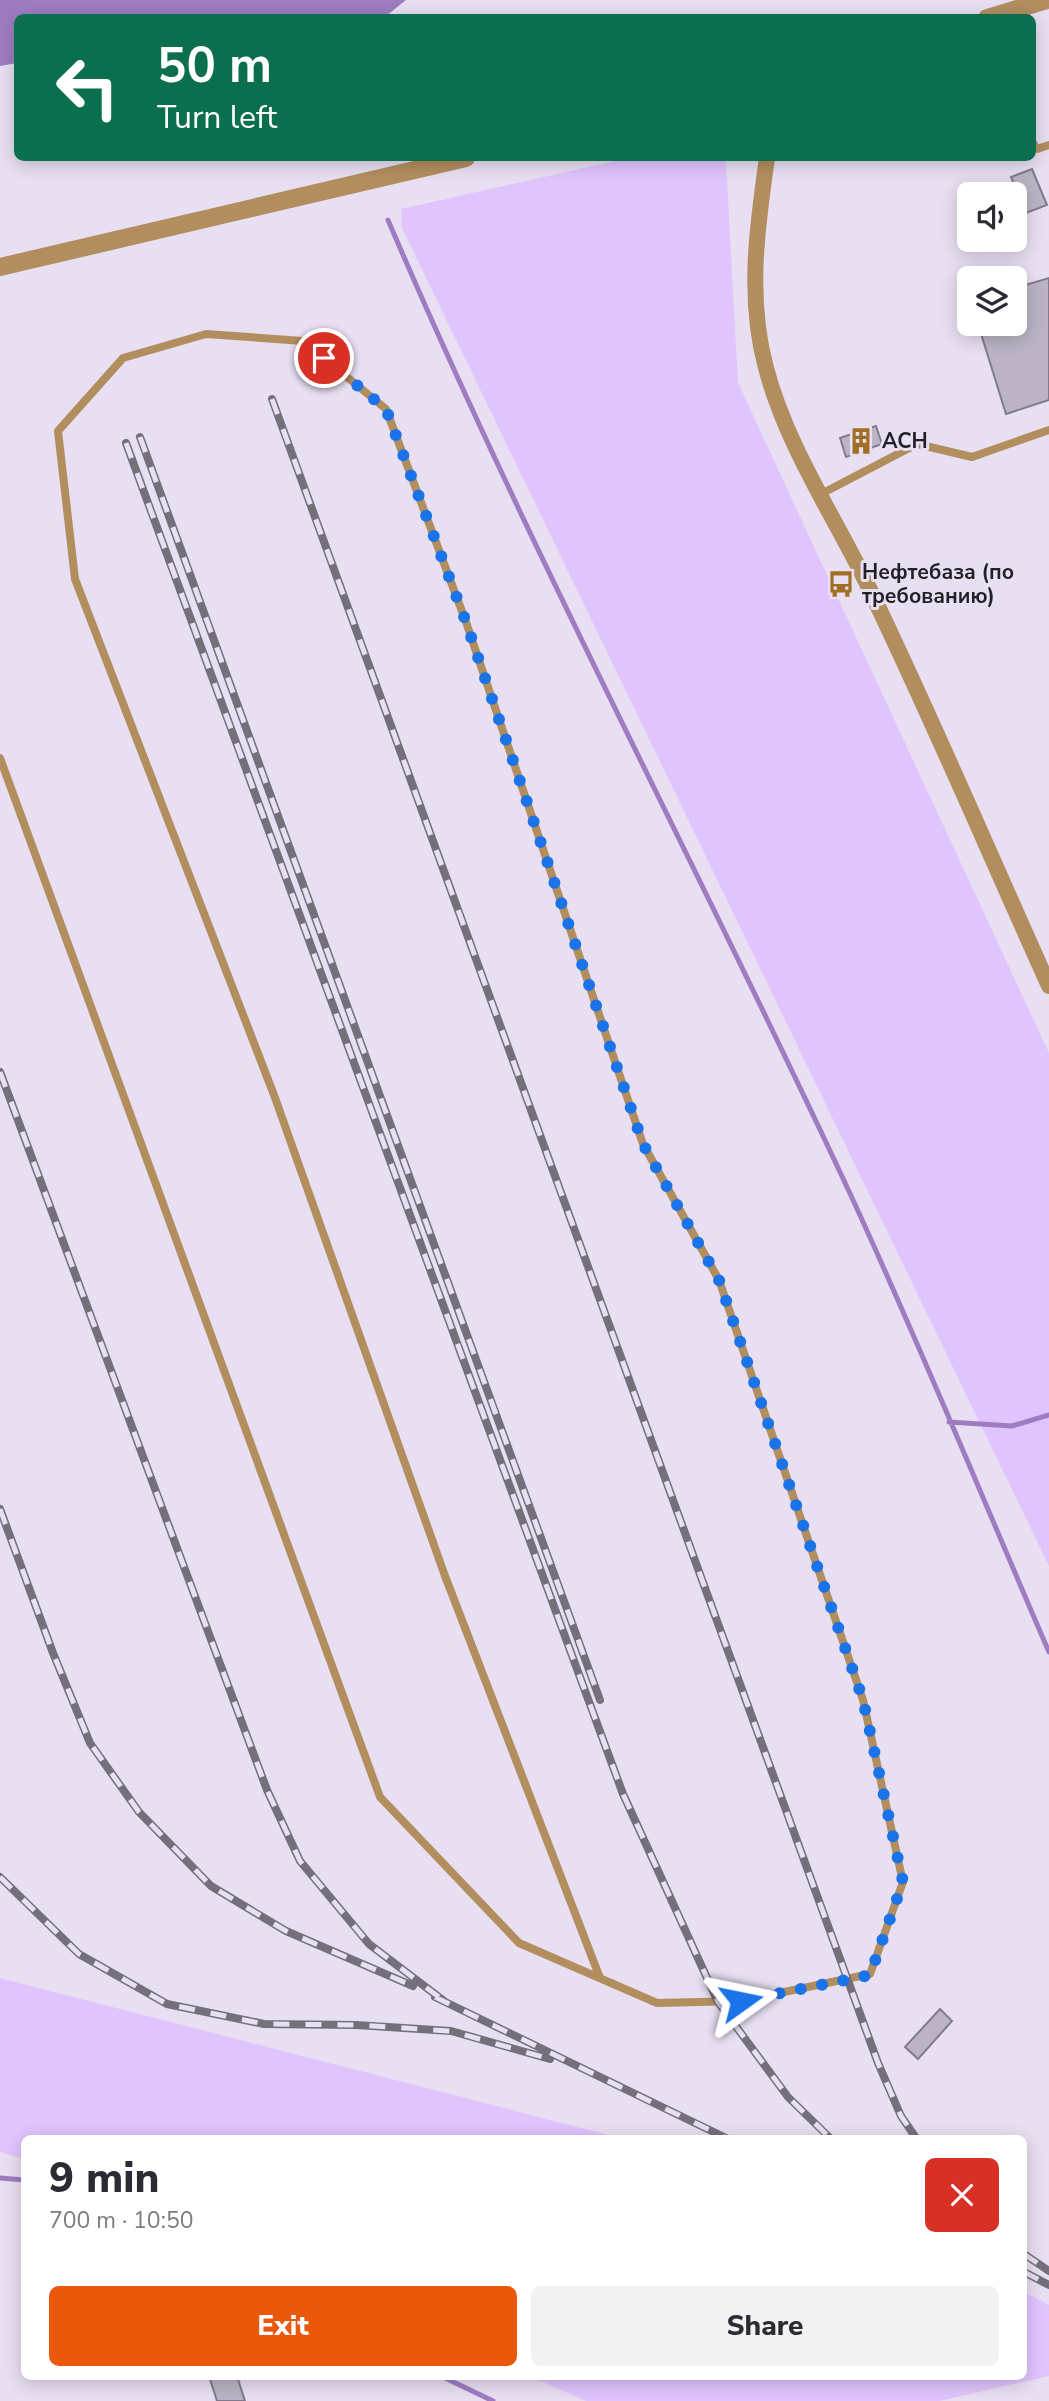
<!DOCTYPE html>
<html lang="en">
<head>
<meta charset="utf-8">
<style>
	:root { --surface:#fff; --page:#f2f2f3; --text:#2b2b33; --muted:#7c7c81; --accent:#ea580c }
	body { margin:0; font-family:"Nunito Sans",sans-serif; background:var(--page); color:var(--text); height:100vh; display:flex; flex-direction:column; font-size:26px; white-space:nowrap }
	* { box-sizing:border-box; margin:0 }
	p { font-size:23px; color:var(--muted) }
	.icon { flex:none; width:38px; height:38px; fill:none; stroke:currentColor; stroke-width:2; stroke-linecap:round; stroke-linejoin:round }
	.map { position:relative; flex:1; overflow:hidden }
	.panel { position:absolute; left:21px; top:2135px; width:1006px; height:245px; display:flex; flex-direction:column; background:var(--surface); border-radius:10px; box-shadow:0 4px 18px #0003 }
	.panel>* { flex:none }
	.banner { position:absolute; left:14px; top:14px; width:1022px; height:147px; border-radius:10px; box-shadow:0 4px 18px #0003; background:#0b6e4f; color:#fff; overflow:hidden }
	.fabs { position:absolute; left:957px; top:182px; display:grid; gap:14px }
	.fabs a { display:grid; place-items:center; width:70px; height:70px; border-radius:10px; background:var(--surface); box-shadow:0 4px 18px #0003; font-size:35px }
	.pin { position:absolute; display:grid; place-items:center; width:60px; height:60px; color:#fff; margin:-30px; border:4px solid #fff; border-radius:50%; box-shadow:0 2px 7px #0007 }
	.me { position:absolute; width:77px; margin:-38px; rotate:78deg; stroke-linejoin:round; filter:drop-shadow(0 0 5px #0008) }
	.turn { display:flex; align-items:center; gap:24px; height:147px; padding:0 28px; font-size:32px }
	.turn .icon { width:91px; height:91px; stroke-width:2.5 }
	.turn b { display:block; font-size:49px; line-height:60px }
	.round { display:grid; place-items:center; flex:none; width:74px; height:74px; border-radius:10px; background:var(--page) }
	.overview { display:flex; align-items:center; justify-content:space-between; height:119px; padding:0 28px }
	h1 { font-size:42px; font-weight:800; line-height:52px }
	.action { display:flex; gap:14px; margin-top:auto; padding:14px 28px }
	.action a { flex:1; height:80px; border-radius:10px; background:var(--accent); color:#fff; font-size:28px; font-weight:800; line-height:80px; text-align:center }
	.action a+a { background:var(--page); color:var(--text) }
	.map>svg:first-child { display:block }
	.green { fill:#e0c4fe }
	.water { fill:#9f7cc2 }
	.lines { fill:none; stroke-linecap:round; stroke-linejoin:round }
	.stream { stroke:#9f7cc2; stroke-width:5 }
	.building { fill:#bcb4c5; stroke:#837b8c; stroke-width:2 }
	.service { stroke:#b28e5f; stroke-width:8 }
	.minor { stroke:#b28e5f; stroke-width:16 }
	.tertiary { stroke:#b28e5f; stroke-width:18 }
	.rail-casing { stroke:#756f7b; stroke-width:8 }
	.rail { stroke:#e8dff2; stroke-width:5; stroke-dasharray:16; stroke-linecap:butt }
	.route { stroke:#1a73e8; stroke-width:12; stroke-dasharray:0 21.6 }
	.labels { text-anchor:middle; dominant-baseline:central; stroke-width:6; stroke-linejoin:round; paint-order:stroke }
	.poi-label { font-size:21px; font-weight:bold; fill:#242027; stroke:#e8dff2; text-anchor:start }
</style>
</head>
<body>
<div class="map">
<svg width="1049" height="2401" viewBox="0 0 1049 2401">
	<rect width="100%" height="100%" fill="#e8dff2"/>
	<path class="green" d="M 629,158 L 720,158 L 726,162 L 738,383 L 1049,1053 L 1049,1566 L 402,228 L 401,209 Z
		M 0,1978 L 620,2138 L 24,2138 L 24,2159 L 0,2152 Z
		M 1024,2292 L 1049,2305 L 1049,2376 L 939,2401 L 586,2401 L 532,2377 L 1024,2376 Z"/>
	<path class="water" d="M 0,0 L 406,0 L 386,16 L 375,18 L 18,18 L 17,63 L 0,66 Z"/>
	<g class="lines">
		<path class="stream" d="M 388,220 C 528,548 696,863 847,1187 C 918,1340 982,1497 1049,1652
			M 949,1422 L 1012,1426 L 1049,1415
			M 0,2178 L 24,2180
			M 441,2376 L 493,2401"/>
	</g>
	<path class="building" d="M 1032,169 L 1047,205 L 1026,213 L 1011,177 Z
		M 1049,278 L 1049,400 L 1006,414 L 978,324 L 1015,324 L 1015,288 Z
		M 876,426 L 882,444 L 846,457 L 840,438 Z
		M 940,2009 L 952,2021 L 918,2059 L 905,2047 Z
		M 209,2376 L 237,2376 L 245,2401 L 217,2401 Z"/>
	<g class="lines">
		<path class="service" d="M 1032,141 L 1037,149 L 1049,145
			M 821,494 L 917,444 L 972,457 L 1049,430
			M 0,758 L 380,1797 L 519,1943 L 657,2003 L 741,2001 L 870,1974 L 903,1882 L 863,1700 L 719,1280 L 643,1144 L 466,622 L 386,409 L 303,341 L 206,334 L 123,358 L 58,431 L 75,579 L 274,1095 L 445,1576 L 600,1978"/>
		<path class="minor" d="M 767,158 C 757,227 747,299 766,368 C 787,448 837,520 872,594 C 934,723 990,855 1049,986"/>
		<path class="tertiary" d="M 987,18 L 1047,0
			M 0,267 L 466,158"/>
		<defs>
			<path id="rail" d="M 272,399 L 878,2063 L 901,2116 L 916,2138
				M 140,437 L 600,1700
				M 126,443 L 623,1794 L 718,2002 L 788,2097 L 830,2138
				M 0,1072 L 267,1790 L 300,1861 L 369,1944 L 444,2001
				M 0,1509 L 53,1653 L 90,1743 L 139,1812 L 211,1886 L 286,1931 L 413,1986
				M 0,1877 L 79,1954 L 167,2004 L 264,2024 L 356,2025 L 451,2031 L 550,2059
				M 435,1997 L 726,2138
				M 1024,2254 L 1049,2271
				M 1024,2272 L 1049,2285"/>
		</defs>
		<use href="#rail" class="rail-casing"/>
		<use href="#rail" class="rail"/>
	</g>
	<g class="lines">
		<path class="route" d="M 324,358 L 386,409 L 466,622 L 643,1144 L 719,1280 L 863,1700 L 903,1882 L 870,1975 L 741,2001"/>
	</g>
	<defs>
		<symbol id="building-bare" viewBox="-9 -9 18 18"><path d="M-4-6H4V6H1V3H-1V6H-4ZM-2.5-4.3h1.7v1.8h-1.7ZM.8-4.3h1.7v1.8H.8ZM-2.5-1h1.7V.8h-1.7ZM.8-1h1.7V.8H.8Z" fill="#a06f24" stroke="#e8dff2" stroke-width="2.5" paint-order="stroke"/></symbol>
		<symbol id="bus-bare" viewBox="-9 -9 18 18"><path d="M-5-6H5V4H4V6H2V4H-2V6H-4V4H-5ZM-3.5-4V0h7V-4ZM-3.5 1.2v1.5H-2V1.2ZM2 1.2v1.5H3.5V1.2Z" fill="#a06f24" stroke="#e8dff2" stroke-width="2.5" paint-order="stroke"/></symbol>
	</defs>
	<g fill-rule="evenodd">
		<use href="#building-bare" x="842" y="422" width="38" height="38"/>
		<use href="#bus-bare" x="822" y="565" width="38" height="38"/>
	</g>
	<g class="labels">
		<g class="poi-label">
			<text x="882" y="441">АСН</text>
			<text x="862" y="572">Нефтебаза (по<tspan x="862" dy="24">требованию)</tspan></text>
		</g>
	</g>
</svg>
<div class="fabs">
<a><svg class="icon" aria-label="sound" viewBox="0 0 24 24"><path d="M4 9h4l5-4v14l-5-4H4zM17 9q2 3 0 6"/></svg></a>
<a><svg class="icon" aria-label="layers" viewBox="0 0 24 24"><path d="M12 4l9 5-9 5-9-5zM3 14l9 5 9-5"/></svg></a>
</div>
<div class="pin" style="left:324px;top:358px;background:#d93025"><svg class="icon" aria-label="arrive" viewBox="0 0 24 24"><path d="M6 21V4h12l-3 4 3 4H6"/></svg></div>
<svg class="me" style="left:741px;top:2001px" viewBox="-20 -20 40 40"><path d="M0-17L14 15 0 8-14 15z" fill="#1a73e8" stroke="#fff" stroke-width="4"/></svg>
<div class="banner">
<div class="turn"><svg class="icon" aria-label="left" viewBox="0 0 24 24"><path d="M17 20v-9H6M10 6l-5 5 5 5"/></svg><div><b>50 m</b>Turn left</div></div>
</div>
<section class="panel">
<div class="overview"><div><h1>9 min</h1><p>700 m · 10:50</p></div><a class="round" style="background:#d93025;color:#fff"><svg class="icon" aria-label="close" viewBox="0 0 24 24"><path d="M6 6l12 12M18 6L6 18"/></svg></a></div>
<div class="action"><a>Exit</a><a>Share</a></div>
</section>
</div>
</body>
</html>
